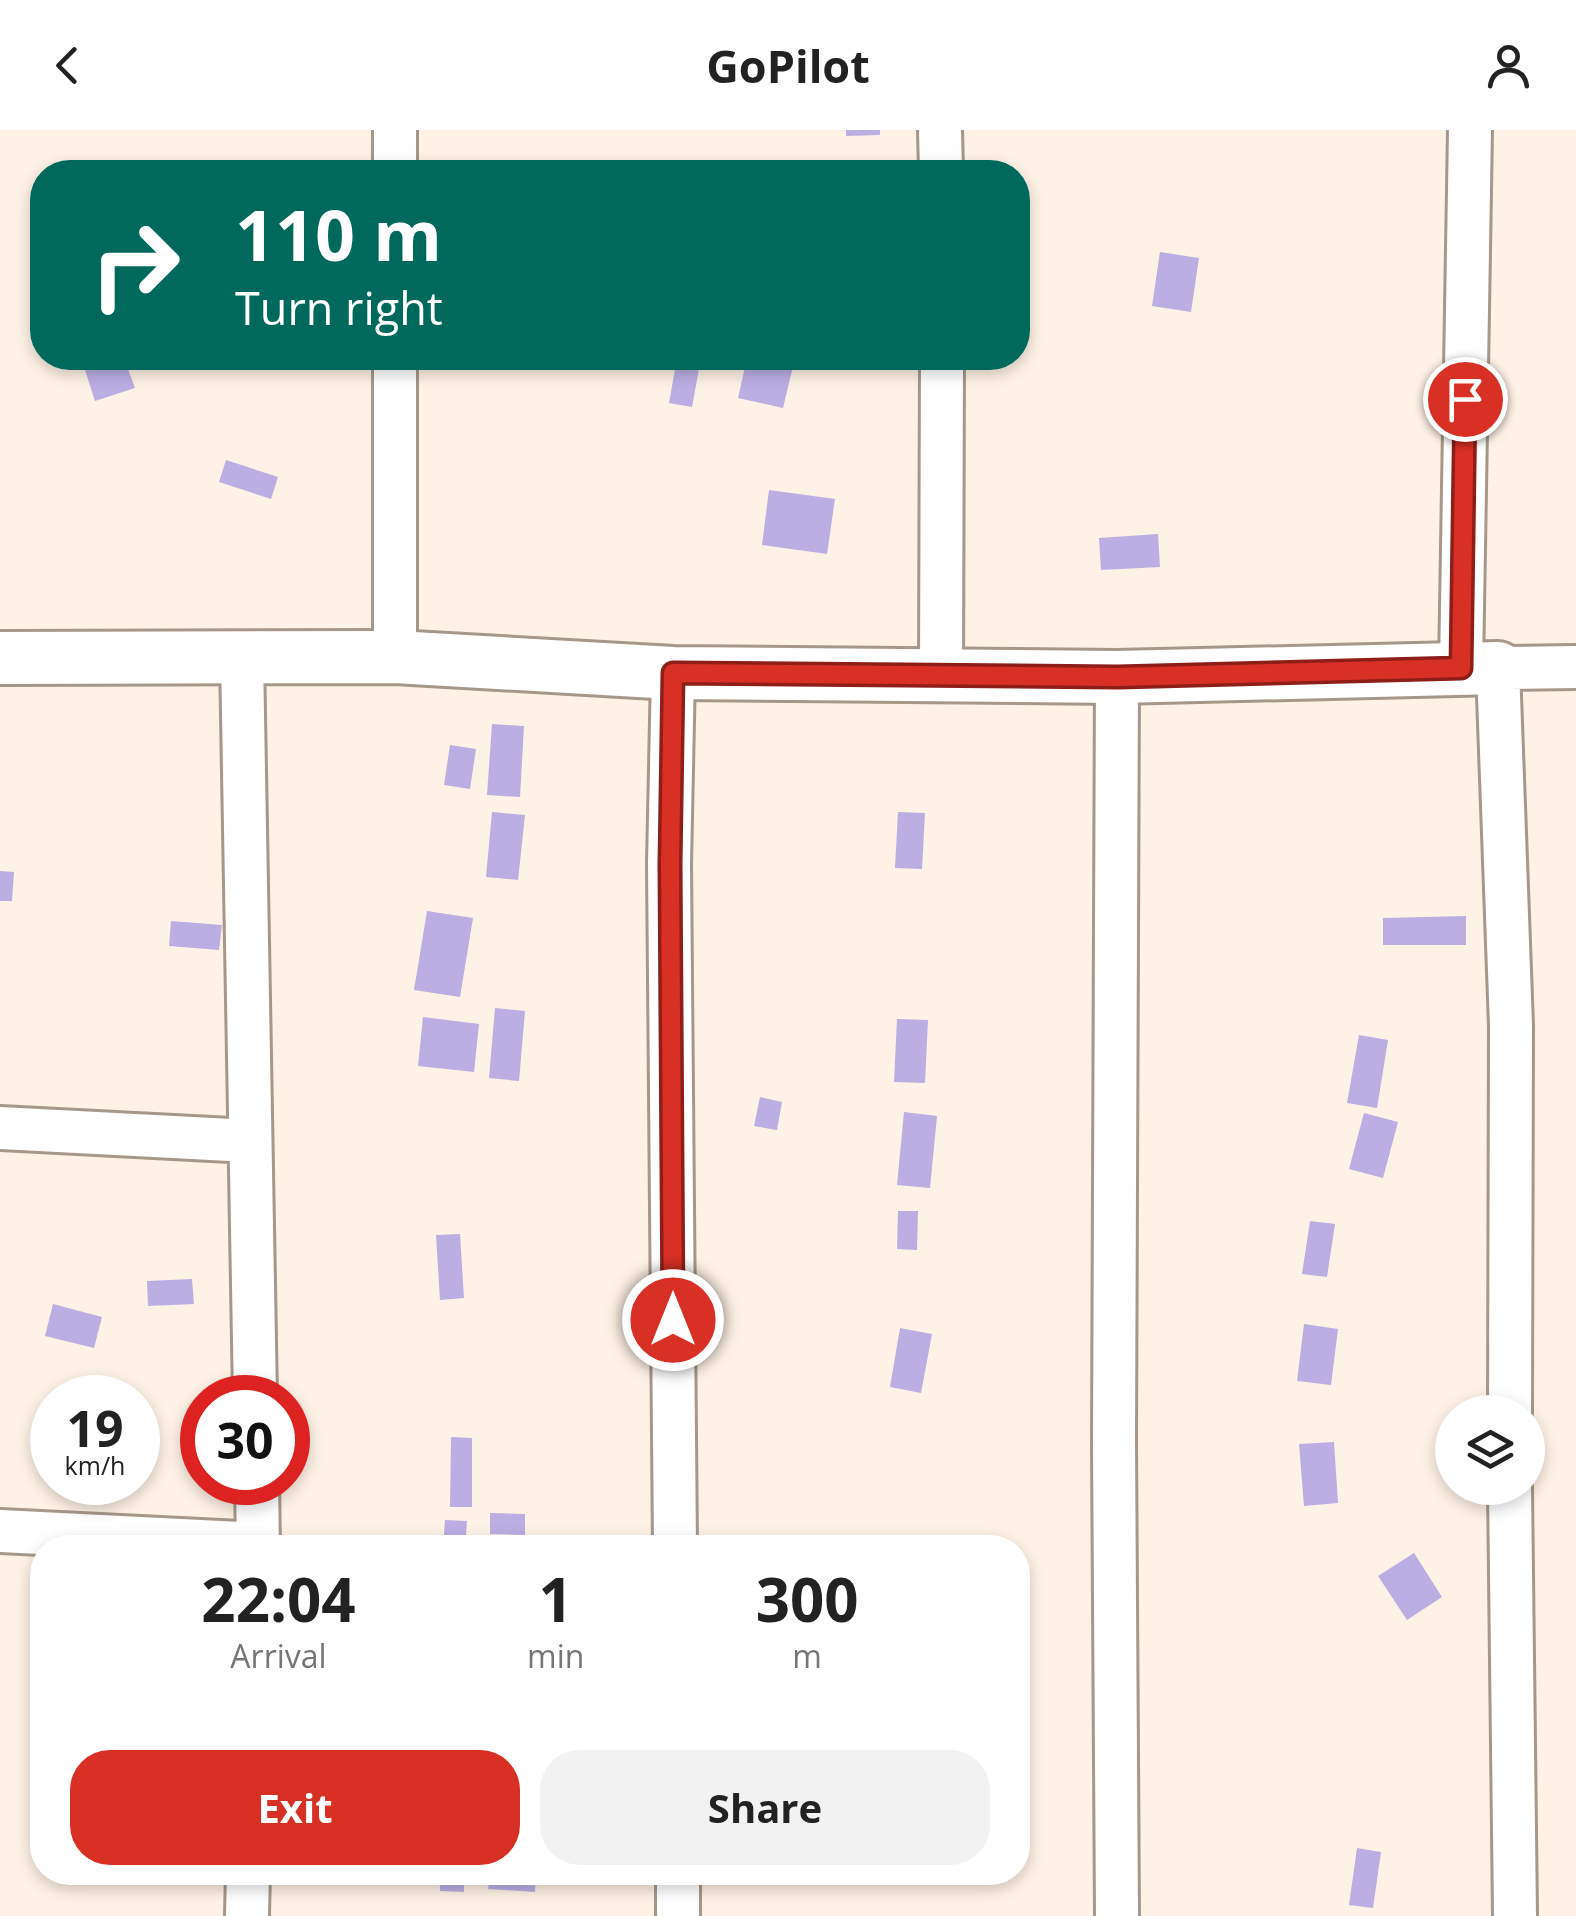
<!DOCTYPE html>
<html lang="en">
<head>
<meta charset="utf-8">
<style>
	:root { --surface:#fff; --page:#f2f2f2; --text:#222; --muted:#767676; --accent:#d93025 }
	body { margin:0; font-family:"Open Sans",sans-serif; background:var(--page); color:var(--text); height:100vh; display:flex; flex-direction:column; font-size:38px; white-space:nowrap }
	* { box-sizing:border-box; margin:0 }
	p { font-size:32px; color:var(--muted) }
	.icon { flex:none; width:55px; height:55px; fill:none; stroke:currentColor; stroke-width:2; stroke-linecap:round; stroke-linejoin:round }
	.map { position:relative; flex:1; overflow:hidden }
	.drawer { position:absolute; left:30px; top:1405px; width:1000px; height:350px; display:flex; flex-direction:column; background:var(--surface); border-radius:40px; box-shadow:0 5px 15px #0003 }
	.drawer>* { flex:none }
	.hud { position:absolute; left:30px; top:30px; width:1000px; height:210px; border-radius:40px; box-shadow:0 5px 15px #0003; background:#00695c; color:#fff; overflow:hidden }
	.controls { position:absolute; left:1435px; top:1265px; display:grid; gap:20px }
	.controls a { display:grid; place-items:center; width:110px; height:110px; border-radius:50%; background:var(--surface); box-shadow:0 5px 15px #0003; font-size:50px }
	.speed { position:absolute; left:30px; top:1245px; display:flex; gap:20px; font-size:50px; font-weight:700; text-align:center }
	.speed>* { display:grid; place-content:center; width:130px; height:130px; border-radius:50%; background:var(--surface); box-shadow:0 5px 15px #0003; line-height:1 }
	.speed small { font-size:25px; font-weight:400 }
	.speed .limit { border:15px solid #d22; background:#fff; color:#111 }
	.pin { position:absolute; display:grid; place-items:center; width:85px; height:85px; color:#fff; margin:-42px; border:5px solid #fff; border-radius:50%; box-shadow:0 2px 10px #0007 }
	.me { position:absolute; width:110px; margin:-55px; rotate:0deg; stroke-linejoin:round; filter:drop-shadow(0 0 8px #0008) }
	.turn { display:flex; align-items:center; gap:35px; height:210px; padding:0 40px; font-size:45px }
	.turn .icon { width:130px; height:130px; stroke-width:2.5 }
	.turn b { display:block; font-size:70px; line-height:85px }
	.eta { display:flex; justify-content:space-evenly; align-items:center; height:170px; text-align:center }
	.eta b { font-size:60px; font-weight:700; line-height:70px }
	.primary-button { display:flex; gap:20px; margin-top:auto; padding:20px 40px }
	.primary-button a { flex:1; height:115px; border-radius:40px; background:var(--accent); color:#fff; font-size:40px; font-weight:700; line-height:115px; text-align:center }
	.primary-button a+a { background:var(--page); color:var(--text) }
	header { display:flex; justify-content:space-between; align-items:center; height:130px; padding:0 40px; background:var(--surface); font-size:45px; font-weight:700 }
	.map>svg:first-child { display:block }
	.building { fill:#baaee3 }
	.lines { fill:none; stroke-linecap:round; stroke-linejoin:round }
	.minor-casing { stroke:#a69789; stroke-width:48 }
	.tertiary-casing { stroke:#a69789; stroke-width:58 }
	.minor { stroke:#fff; stroke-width:42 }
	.tertiary { stroke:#fff; stroke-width:52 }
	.route-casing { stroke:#8d1f18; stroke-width:25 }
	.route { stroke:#d93025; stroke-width:18 }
</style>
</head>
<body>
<header><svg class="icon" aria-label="back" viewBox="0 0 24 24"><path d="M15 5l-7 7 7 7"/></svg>GoPilot<svg class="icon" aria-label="person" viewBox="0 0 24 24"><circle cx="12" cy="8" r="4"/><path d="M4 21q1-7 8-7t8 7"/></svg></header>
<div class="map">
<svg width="1576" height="1786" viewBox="0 0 1576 1786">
	<rect width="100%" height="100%" fill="#fef1e5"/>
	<path class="building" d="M 846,0 L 880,0 L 880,5 L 846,6 Z
		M 1160,122 L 1199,128 L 1191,182 L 1152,176 Z
		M 124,228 L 135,258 L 95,271 L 85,240 Z
		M 677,228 L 701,228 L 692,277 L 669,273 Z
		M 747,228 L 795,228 L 783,278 L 738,268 Z
		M 226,330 L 278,347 L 271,369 L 219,352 Z
		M 769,360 L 835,369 L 827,424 L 762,415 Z
		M 1158,404 L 1160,437 L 1101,440 L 1099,408 Z
		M 492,594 L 524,596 L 520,667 L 487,665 Z
		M 450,615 L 476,619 L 470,659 L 444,655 Z
		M 492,682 L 525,685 L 518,750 L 486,747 Z
		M 898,682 L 925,683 L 922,739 L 895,738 Z
		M 0,741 L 14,742 L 12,771 L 0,771 Z
		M 427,781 L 473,788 L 460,867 L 414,860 Z
		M 1466,786 L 1466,815 L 1383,815 L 1383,788 Z
		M 171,791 L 222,795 L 219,820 L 169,816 Z
		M 495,878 L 525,881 L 519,951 L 489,948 Z
		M 423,887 L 479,894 L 474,942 L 418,936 Z
		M 897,889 L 928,890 L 925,953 L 894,952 Z
		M 1359,905 L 1388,910 L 1377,978 L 1347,973 Z
		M 760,967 L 782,972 L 777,1000 L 754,996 Z
		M 904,982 L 937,986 L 930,1058 L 897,1055 Z
		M 1364,983 L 1398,992 L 1383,1048 L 1349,1039 Z
		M 898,1081 L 918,1081 L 917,1120 L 897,1119 Z
		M 1310,1091 L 1335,1094 L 1327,1147 L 1302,1144 Z
		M 460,1104 L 464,1168 L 440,1170 L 436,1105 Z
		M 192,1149 L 194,1174 L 148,1176 L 147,1151 Z
		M 53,1174 L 102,1187 L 94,1218 L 45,1206 Z
		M 1304,1194 L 1338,1199 L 1331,1255 L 1297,1251 Z
		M 900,1198 L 932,1204 L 921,1263 L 890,1257 Z
		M 451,1307 L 472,1308 L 472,1377 L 450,1377 Z
		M 1334,1312 L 1338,1373 L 1304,1376 L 1299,1314 Z
		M 490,1383 L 525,1384 L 525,1405 L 490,1404 Z
		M 445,1390 L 467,1391 L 465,1418 L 443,1418 Z
		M 495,1409 L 514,1409 L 514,1418 L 495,1418 Z
		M 1414,1423 L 1442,1467 L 1407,1490 L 1378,1446 Z
		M 1357,1718 L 1381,1722 L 1373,1778 L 1349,1775 Z
		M 440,1742 L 464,1742 L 464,1762 L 440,1761 Z
		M 490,1742 L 536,1742 L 535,1762 L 488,1759 Z"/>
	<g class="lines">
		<defs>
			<path id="minor" d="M 395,0 L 395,42
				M 940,0 L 941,42
				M 395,228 L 395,527
				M 242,527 L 255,1268
				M 1461,538 L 1470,0
				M 673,543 L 669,734 L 675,1418
				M 941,544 L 942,228
				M 0,998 L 250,1011
				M 1510,1282 L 1511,896 L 1498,538 L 1576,537
				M 257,1352 L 258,1418
				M 1510,1358 L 1515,1786
				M 0,1401 L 258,1414
				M 678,1742 L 678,1786
				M 247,1786 L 248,1742
				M 1117,1786 L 1114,1312 L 1117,547"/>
			<path id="tertiary" d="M 0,528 L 395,527 L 673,543 L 1117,547 L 1498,538"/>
		</defs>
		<use href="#minor" class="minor-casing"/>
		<use href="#tertiary" class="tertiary-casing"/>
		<use href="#minor" class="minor"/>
		<use href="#tertiary" class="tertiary"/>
	</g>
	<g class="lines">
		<defs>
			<path id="route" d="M 673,1190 L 670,734 L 673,543 L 1118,547 L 1461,538 L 1465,269"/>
		</defs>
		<use href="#route" class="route-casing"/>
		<use href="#route" class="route"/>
	</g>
</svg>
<div class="controls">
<a><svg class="icon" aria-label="layers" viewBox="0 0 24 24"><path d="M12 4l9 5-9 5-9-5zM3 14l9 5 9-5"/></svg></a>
</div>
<div class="speed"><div>19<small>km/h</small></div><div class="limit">30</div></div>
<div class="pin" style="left:1465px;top:269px;background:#d93025"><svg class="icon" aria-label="arrive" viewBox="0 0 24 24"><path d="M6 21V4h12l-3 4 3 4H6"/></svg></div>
<svg class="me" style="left:673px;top:1190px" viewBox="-20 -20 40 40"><circle r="17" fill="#d93025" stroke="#fff" stroke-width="3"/><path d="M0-11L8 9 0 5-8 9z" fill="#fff"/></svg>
<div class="hud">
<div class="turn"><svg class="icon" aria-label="right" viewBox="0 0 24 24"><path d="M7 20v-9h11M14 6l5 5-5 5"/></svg><div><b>110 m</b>Turn right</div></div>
</div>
<section class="drawer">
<div class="eta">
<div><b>22:04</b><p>Arrival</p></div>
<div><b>1</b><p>min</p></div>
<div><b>300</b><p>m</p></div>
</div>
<div class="primary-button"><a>Exit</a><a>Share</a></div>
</section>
</div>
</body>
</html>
